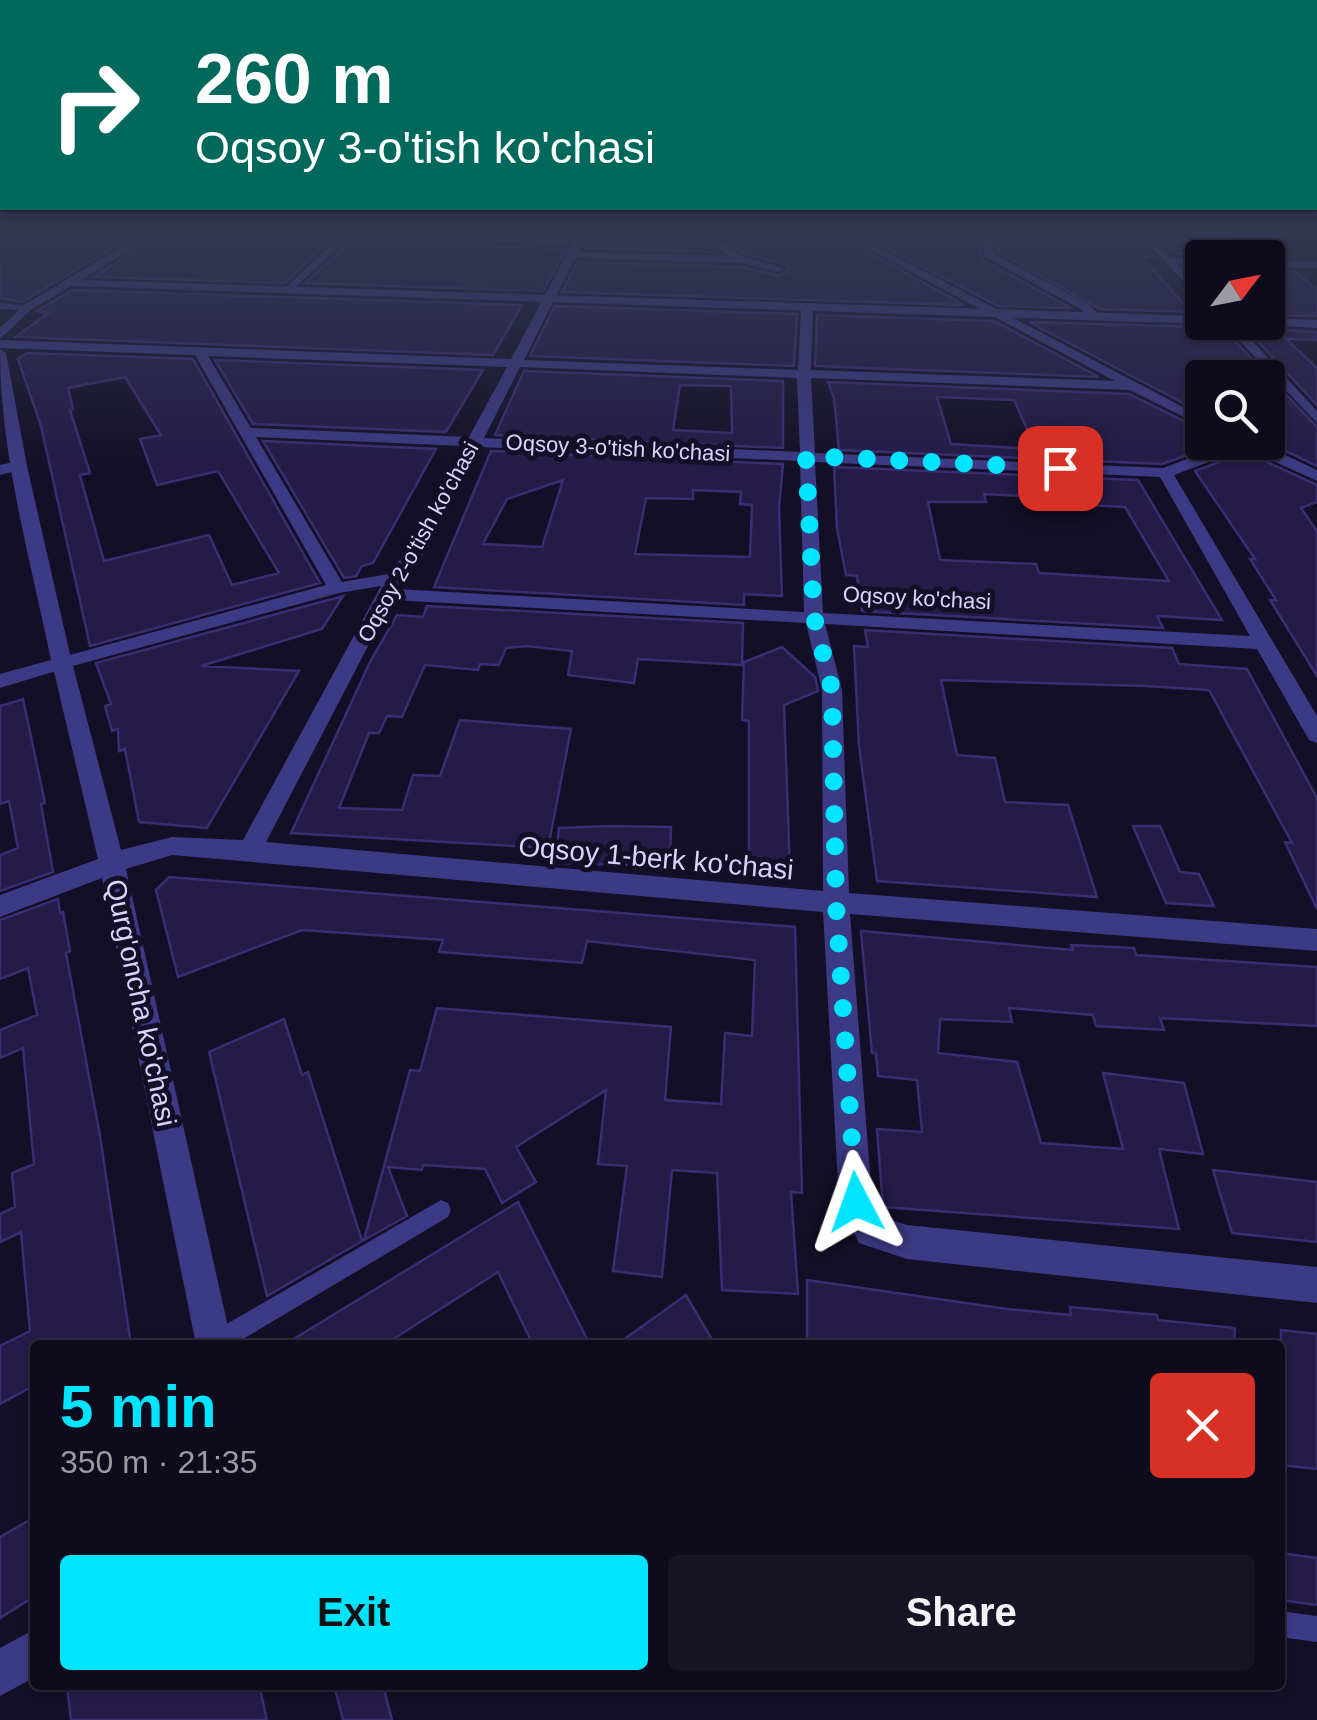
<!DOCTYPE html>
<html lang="en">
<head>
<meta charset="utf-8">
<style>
	:root { --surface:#0e0b1c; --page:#171425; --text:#f1f3f6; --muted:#9b9ba3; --line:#2e2b3b; --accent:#00e5ff }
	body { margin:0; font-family:Helvetica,sans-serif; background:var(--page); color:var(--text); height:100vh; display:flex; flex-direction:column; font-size:38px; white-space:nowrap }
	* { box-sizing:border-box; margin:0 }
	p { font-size:32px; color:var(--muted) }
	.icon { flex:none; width:55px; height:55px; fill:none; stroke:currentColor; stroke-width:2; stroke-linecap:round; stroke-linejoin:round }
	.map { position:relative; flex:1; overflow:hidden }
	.side { position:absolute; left:30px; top:1340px; width:1255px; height:350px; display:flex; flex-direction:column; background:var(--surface); border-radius:10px; box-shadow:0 2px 8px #0004,0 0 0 2px var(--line) }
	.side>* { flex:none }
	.banner { position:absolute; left:0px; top:0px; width:1318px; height:210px; box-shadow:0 2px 8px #0004,0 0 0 2px var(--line); background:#00695c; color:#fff; overflow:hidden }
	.needle { width:65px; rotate:58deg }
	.controls { position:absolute; left:1185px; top:240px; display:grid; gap:20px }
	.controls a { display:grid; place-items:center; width:100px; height:100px; border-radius:10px; background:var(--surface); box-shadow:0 2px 8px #0004,0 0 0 2px var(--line); font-size:50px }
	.pin { position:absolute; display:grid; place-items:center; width:85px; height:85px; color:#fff; margin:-42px; border-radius:20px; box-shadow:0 5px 15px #0006 }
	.me { position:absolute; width:110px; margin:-55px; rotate:356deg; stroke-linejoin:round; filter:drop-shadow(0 0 8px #0008) }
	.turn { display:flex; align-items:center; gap:35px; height:210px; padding:0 30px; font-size:45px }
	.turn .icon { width:130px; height:130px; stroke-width:2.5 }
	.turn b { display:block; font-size:70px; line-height:85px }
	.round { display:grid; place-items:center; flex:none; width:105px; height:105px; border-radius:10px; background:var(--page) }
	.head { display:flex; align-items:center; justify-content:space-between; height:170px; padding:0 30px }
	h1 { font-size:60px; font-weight:700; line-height:75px; color:var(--accent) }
	.action { display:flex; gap:20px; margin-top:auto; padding:20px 30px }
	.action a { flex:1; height:115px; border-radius:10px; background:var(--accent); color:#111; font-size:40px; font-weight:700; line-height:115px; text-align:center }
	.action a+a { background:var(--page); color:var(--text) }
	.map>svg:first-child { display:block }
	.building { fill:#241b47; stroke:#3b2d73; stroke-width:2.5; fill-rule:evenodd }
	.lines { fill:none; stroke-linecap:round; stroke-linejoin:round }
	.service { fill:#3d3a85; fill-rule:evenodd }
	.pedestrian { fill:#3d3a85; fill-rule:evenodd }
	.minor { fill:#3d3a85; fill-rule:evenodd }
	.tertiary { fill:#3d3a85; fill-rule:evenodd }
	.route { stroke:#00e5ff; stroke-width:18; stroke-dasharray:0 32.4 }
	.labels { text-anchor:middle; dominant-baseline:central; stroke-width:10; stroke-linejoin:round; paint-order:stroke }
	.far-street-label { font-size:22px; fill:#d9d4ff; stroke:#130f26 }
	.street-label { font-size:28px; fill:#d9d4ff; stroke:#130f26 }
</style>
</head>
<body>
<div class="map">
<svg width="1317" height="1720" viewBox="0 0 1317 1720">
	<rect width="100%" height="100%" fill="#130f26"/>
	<path class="building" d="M 111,232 L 139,232 L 22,302 L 0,298 L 0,233 L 56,235 L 56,241 L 64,245 Z
		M 163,232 L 216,232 L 330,240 L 285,283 L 94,277 Z
		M 593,232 L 690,232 L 716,252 L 585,248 Z
		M 713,232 L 832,232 L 964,305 L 562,292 L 577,262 L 742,267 L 779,276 L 789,270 L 786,265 L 746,254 Z
		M 857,232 L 960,232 L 980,246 L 983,260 L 1071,308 L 998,306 Z
		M 985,232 L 1132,232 L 1155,257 L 1142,257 L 1191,312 L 1099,309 L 998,252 L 995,238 Z
		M 1152,232 L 1221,232 L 1237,249 L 1270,250 L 1279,257 L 1172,253 Z
		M 351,241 L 566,249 L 543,291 L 305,283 Z
		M 1268,271 L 1295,271 L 1317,290 L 1317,316 L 1268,315 Z
		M 72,290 L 522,305 L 493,355 L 16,337 L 48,313 L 37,311 Z
		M 555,306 L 797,314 L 794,366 L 530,356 Z
		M 817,315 L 994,321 L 1099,377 L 815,366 Z
		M 1029,322 L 1204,327 L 1227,333 L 1317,427 L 1317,466 L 1267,442 L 1282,439 L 1268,422 L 1268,378 L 1202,378 L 1202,413 Z
		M 1268,329 L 1317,332 L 1317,340 L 1286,339 L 1317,368 L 1317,405 L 1251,334 L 1268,334 Z
		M 27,353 L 193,359 L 320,583 L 90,646 L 41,426 L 18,359 ZM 125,377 L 161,435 L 140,439 L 157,485 L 218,471 L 279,573 L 232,585 L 209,535 L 104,561 L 80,475 L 90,473 L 70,410 L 73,409 L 68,388 Z
		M 215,360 L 483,370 L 446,432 L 253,424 Z
		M 524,371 L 783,381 L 783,448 L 495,435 ZM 680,385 L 731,386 L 732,433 L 673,430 Z
		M 828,382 L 1129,394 L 1202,430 L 1202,442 L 1215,445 L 1162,464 L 839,450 L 834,398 ZM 937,397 L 1014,400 L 1036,449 L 951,444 Z
		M 263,441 L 436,449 L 373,563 L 362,566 L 356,576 L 344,578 Z
		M 491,451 L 783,464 L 779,508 L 782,596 L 744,594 L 744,605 L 434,587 ZM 563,480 L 542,547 L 483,544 L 507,499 ZM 693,490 L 741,492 L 740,504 L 752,505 L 750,557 L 635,554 L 646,498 L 693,499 Z
		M 1245,452 L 1317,485 L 1317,502 L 1301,508 L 1317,531 L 1317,676 L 1270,600 L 1276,600 L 1250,559 L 1255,559 L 1195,471 Z
		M 834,467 L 1138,480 L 1222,620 L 1157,616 L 1163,628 L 862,611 L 857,576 L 846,575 L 837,528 ZM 984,494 L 1063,498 L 1067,504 L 1125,507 L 1169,581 L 1039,573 L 1036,564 L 940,560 L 928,502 L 986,502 Z
		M 343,596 L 322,629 L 201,666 L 299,671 L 207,828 L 139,822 L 125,749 L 119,751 L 118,729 L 112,731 L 105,706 L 111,704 L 96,663 Z
		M 427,606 L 743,623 L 742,665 L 638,659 L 634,683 L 568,675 L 572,651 L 526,646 L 506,648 L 499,665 L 480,664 L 478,670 L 425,665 L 402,717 L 387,716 L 379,733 L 369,733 L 339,808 L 402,810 L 413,775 L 440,776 L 460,720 L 571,729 L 548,848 L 291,833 L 371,660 L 397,615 L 423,617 Z
		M 865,630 L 1172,648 L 1179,664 L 1247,669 L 1317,798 L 1317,909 L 1285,842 L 1292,843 L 1209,690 L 1146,686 L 941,680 L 957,755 L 995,758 L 1005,802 L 1068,805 L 1097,897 L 877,881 L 859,746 L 854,646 L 868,647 Z
		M 782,647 L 815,677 L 818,691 L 784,705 L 790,871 L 749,869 L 749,721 L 742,720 L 744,662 Z
		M 23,699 L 45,803 L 41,804 L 53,872 L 0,891 L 0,855 L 18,848 L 9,801 L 0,804 L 0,706 Z
		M 610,826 L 671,827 L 670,866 L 555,863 L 559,828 Z
		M 1133,826 L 1160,826 L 1180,872 L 1199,874 L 1214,906 L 1166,903 Z
		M 169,877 L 795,927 L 802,1193 L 791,1192 L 798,1294 L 722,1290 L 717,1173 L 672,1170 L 662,1277 L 613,1271 L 627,1166 L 598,1164 L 606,1090 L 516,1147 L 536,1182 L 502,1203 L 485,1169 L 423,1165 L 422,1170 L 388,1167 L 407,1216 L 364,1240 L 410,1070 L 420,1071 L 437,1008 L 671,1027 L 665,1100 L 721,1104 L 725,1033 L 752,1036 L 755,960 L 587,941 L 582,963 L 439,952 L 443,940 L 302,930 L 178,977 L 156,890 Z
		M 58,899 L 60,913 L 63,912 L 70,951 L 66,953 L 100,1136 L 131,1345 L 35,1345 L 35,1385 L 0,1404 L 0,1346 L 30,1331 L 21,1232 L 0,1242 L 0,1214 L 15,1207 L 12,1173 L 34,1164 L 23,1048 L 0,1058 L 0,1030 L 37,1015 L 28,968 L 0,979 L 0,920 Z
		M 861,931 L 1073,950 L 1071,945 L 1134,948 L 1136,955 L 1317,967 L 1317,1026 L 1160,1018 L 1164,1030 L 1096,1026 L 1093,1015 L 1009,1008 L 1012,1022 L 940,1019 L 938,1053 L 1017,1062 L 1041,1143 L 1123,1149 L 1103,1073 L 1184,1083 L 1203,1154 L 1159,1149 L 1179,1229 L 883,1207 L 877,1129 L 922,1132 L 917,1080 L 878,1076 L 876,1053 L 872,1053 Z
		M 284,1019 L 302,1075 L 308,1072 L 362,1241 L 267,1296 L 209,1052 Z
		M 1213,1170 L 1317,1182 L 1317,1242 L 1232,1233 Z
		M 518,1202 L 590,1345 L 533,1345 L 498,1272 L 384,1345 L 284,1345 Z
		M 807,1280 L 1007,1309 L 1071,1315 L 1070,1307 L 1157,1315 L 1158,1320 L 1235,1328 L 1234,1345 L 807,1345 Z
		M 686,1295 L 715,1345 L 616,1345 Z
		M 1281,1330 L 1317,1334 L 1317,1469 L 1280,1465 Z
		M 35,1517 L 35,1596 L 0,1618 L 0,1537 Z
		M 1280,1553 L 1317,1558 L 1317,1605 L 1280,1600 Z
		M 67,1685 L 259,1685 L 267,1720 L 71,1720 Z
		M 334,1685 L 383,1685 L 392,1720 L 343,1720 Z"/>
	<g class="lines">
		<path class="service" d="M 441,1200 L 448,1203 L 451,1210 L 448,1217 L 233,1345 L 203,1345 L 206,1336 Z
			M 1280,1611 L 1317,1616 L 1317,1642 L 1280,1637 Z"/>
		<path class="pedestrian" d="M 19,461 L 24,463 L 24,469 L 0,475 L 0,465 Z"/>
		<path class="minor" d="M 81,232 L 107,232 L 63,241 L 58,238 Z
			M 272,232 L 575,239 L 579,232 L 589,232 L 579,252 L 729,256 L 694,232 L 706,232 L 744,257 L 785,269 L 780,272 L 742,263 L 575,258 L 524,360 L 798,370 L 801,309 L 807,306 L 813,309 L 811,370 L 1115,381 L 836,232 L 849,232 L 1202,417 L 1202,426 L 1130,390 L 811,378 L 815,453 L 1163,468 L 1233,442 L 1257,442 L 1317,470 L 1317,481 L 1245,448 L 1174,475 L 1317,716 L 1317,743 L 1309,740 L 1257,649 L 825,624 L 842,690 L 849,893 L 1317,929 L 1317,951 L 850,914 L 872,1199 L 882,1217 L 907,1225 L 1317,1267 L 1317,1303 L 907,1259 L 859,1243 L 839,1202 L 823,912 L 172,855 L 126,869 L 232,1345 L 196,1345 L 102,878 L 0,917 L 0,895 L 98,859 L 52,663 L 55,659 L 326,585 L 195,355 L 0,348 L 0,340 L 511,359 L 572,245 L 350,237 L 290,292 L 286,287 L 339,237 ZM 208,356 L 507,367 L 469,437 L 251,428 ZM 520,367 L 797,378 L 800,452 L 484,438 ZM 256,437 L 464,446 L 409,549 L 388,574 L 342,582 ZM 479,447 L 800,461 L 804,612 L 397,589 L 426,551 ZM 815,462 L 1160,477 L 1250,636 L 823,613 ZM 381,586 L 243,840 L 172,837 L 121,850 L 73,666 L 339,593 ZM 392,600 L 806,623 L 822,690 L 823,891 L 266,842 Z
			M 964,232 L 977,232 L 993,241 L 994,254 L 1089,305 L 1103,318 L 1093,321 L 1081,309 L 985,257 L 984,244 Z
			M 1136,232 L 1147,232 L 1170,257 L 1202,259 L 1202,265 L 1177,264 L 1202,291 L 1202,300 Z
			M 1268,261 L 1317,262 L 1317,268 L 1268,267 Z
			M 0,303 L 34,307 L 28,310 L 0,309 Z
			M 1222,322 L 1235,322 L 1317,411 L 1317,423 Z
			M 35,1629 L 35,1677 L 0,1696 L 0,1648 Z"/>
		<path class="tertiary" d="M 147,232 L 159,232 L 81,280 L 1202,316 L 1202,322 L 1206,322 L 1202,324 L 71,286 L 32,309 L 0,339 L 0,328 L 24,305 Z
			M 1268,318 L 1317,320 L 1317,328 L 1264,325 Z
			M 0,349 L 6,353 L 27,466 L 72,663 L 69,667 L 0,688 L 0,674 L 51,660 C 30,558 0,454 0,349 Z"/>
	</g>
	<linearGradient id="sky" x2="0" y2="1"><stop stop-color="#0a0815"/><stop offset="0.49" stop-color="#333752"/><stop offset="1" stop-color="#333752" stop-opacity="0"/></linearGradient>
	<rect width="1317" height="473" fill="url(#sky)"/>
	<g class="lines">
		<path class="route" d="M 856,1202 L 836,904 L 832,690 L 814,617 L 806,456 L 1060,468"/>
	</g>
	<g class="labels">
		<g class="far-street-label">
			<text transform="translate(618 448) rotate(3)">Oqsoy 3-o'tish ko'chasi</text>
			<text transform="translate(418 542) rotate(-61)">Oqsoy 2-o'tish ko'chasi</text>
			<text transform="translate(917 598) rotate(3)">Oqsoy ko'chasi</text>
		</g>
		<g class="street-label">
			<text transform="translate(656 858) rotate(5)">Oqsoy 1-berk ko'chasi</text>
			<text transform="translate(141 1003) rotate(78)">Qurg'oncha ko'chasi</text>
		</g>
	</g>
</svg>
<div class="controls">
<a><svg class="needle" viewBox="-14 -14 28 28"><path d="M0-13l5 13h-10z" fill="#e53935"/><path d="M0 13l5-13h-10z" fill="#9b9ba3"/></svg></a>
<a><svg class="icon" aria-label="search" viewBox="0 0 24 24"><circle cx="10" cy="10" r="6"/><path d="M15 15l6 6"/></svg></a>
</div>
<div class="pin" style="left:1060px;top:468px;background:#d93025"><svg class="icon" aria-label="arrive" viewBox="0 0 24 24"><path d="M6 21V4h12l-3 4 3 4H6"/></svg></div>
<svg class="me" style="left:856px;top:1202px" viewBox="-20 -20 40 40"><path d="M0-17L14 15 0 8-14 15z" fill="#00e5ff" stroke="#fff" stroke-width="4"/></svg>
<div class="banner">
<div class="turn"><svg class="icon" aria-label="right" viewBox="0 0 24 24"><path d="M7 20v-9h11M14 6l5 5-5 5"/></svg><div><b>260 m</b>Oqsoy 3-o'tish ko'chasi</div></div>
</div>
<section class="side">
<div class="head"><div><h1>5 min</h1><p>350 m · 21:35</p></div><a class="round" style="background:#d93025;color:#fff"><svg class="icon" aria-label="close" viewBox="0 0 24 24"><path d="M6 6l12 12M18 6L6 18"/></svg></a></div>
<div class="action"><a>Exit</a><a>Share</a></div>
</section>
</div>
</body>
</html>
